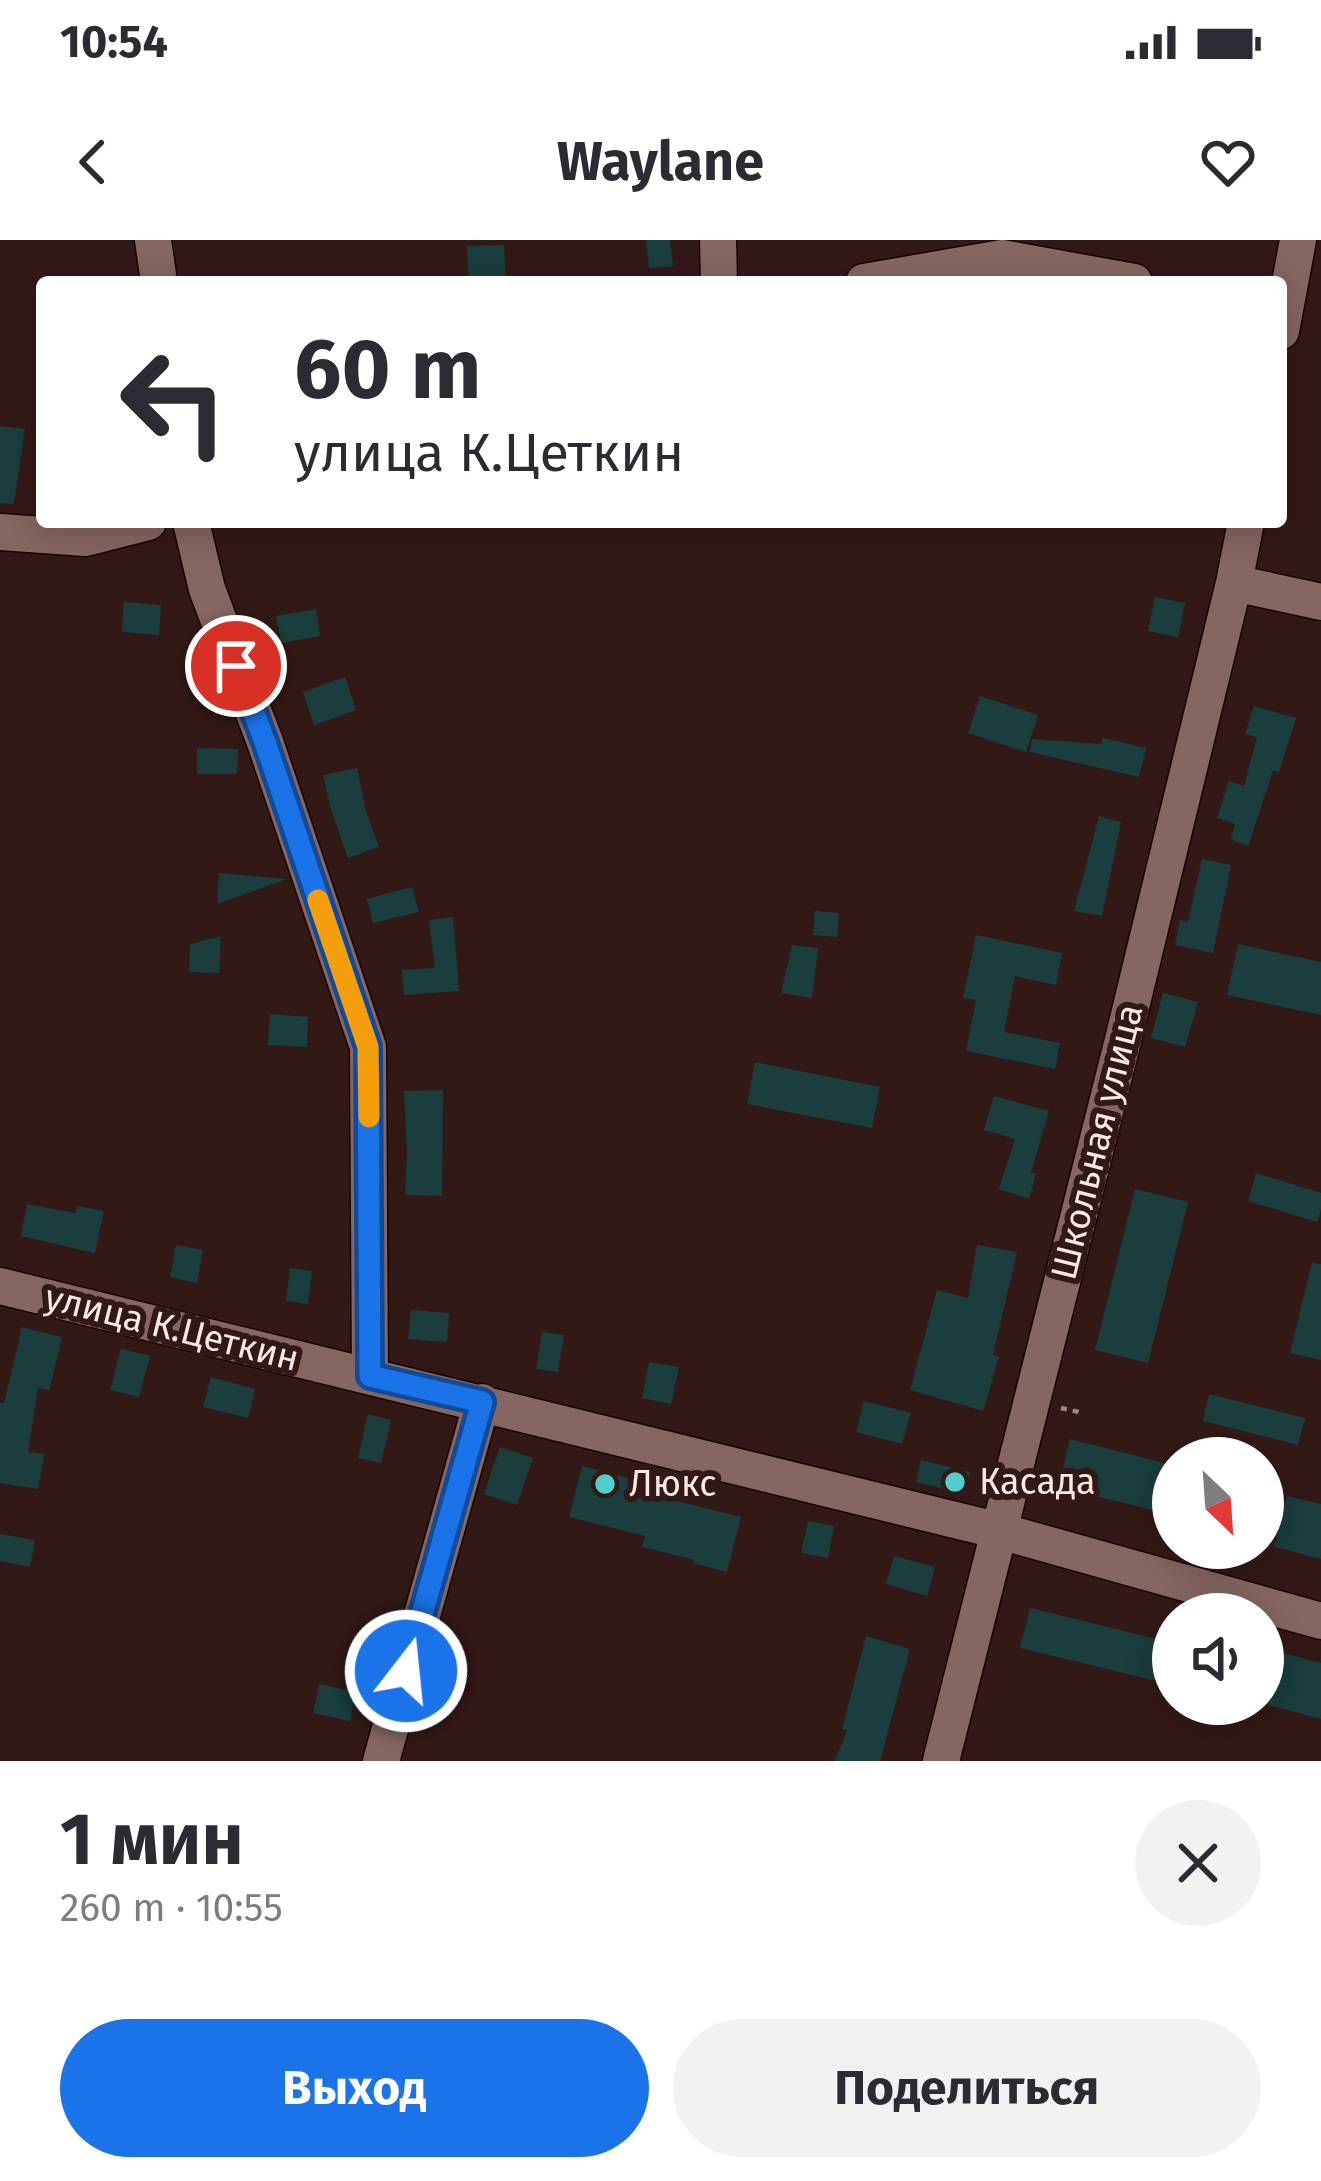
<!DOCTYPE html>
<html lang="ru">
<head>
<meta charset="utf-8">
<style>
	:root { --surface:#fff; --page:#f2f2f3; --text:#2b2b33; --muted:#7c7c81; --accent:#1a73e8 }
	body { margin:0; font-family:"Fira Sans",sans-serif; background:var(--page); color:var(--text); height:100vh; display:flex; flex-direction:column; font-size:45px; white-space:nowrap }
	* { box-sizing:border-box; margin:0 }
	p { font-size:39px; color:var(--muted) }
	.icon { flex:none; width:66px; height:66px; fill:none; stroke:currentColor; stroke-width:2; stroke-linecap:round; stroke-linejoin:round }
	.map { position:relative; height:1521px; overflow:hidden }
	.sheet { display:flex; flex-direction:column; background:var(--surface); flex:1 }
	.sheet>* { flex:none }
	.hud { position:absolute; left:36px; top:36px; width:1251px; height:252px; border-radius:12px; box-shadow:0 6px 30px #0003; background:#fff; color:var(--text); overflow:hidden }
	.needle { width:78px; rotate:155deg }
	.fabs { position:absolute; left:1152px; top:1197px; display:grid; gap:24px }
	.fabs a { display:grid; place-items:center; width:132px; height:132px; border-radius:50%; background:var(--surface); box-shadow:0 6px 30px #0003; font-size:60px }
	.pin { position:absolute; display:grid; place-items:center; width:102px; height:102px; color:#fff; margin:-51px; border:6px solid #fff; border-radius:50%; box-shadow:0 3px 12px #0007 }
	.me { position:absolute; width:132px; margin:-66px; rotate:16deg; stroke-linejoin:round; filter:drop-shadow(0 0 9px #0008) }
	.turn { display:flex; align-items:center; gap:42px; height:252px; padding:0 60px; font-size:54px }
	.turn .icon { width:156px; height:156px; stroke-width:2.5 }
	.turn b { display:block; font-size:84px; line-height:102px }
	.round { display:grid; place-items:center; flex:none; width:126px; height:126px; border-radius:63px; background:var(--page) }
	.overview { display:flex; align-items:center; justify-content:space-between; height:204px; padding:0 60px }
	h1 { font-size:72px; font-weight:700; line-height:90px }
	.primary-button { display:flex; gap:24px; margin-top:auto; padding:24px 60px }
	.primary-button a { flex:1; height:138px; border-radius:72px; background:var(--accent); color:#fff; font-size:48px; font-weight:700; line-height:138px; text-align:center }
	.primary-button a+a { background:var(--page); color:var(--text) }
	.status { display:flex; justify-content:space-between; align-items:center; height:84px; padding:0 60px; background:var(--surface); direction:ltr }
	.status svg { height:33px; fill:currentColor }
	header { display:flex; justify-content:space-between; align-items:center; height:156px; padding:0 60px; background:var(--surface); font-size:54px; font-weight:700 }
	.map>svg:first-child { display:block }
	.building { fill:#193e3d }
	.lines { fill:none; stroke-linecap:round; stroke-linejoin:round }
	.minor-casing { stroke:#190403; stroke-width:39 }
	.path { stroke:#9d8784; stroke-width:4.5; stroke-dasharray:6 6; stroke-linecap:butt }
	.minor { stroke:#856661; stroke-width:36 }
	.route-casing { stroke:#114b97; stroke-width:30 }
	.route { stroke:#1a73e8; stroke-width:21 }
	.slow { stroke:#f59e0b; stroke-width:21 }
	.poi-dot { fill:#53cdcb; stroke:#331916; stroke-width:4.5 }
	.labels { text-anchor:middle; dominant-baseline:central; stroke-width:12; stroke-linejoin:round; paint-order:stroke }
	.street-label { font-size:36px; fill:#fbe9e6; stroke:#331916 }
	.poi-label { font-size:36px; fill:#fbe9e6; stroke:#331916; text-anchor:start }
</style>
</head>
<body>
<div class="status"><b>10:54</b><svg viewBox="0 0 49 12"><path d="M0 12V9h3v3zM5 12V6h3v6zM10 12V3h3v9zM15 12V0h3v12zM26 1h20v11H26zM47 4h2v5h-2z"/></svg></div>
<header><svg class="icon" aria-label="back" viewBox="0 0 24 24"><path d="M15 5l-7 7 7 7"/></svg>Waylane<svg class="icon" aria-label="heart" viewBox="0 0 24 24"><path d="M12 20l-8-8c-3-5 5-10 8-4 3-6 11-1 8 4z"/></svg></header>
<div class="map">
<svg width="1321" height="1521" viewBox="0 0 1321 1521">
	<rect width="100%" height="100%" fill="#331916"/>
	<path class="building" d="M 646,0 L 670,0 L 673,26 L 649,28 Z
		M 504,5 L 506,42 L 469,42 L 467,6 Z
		M 0,186 L 25,189 L 14,264 L 0,263 Z
		M 1155,357 L 1185,363 L 1178,397 L 1148,391 Z
		M 124,362 L 161,365 L 159,395 L 122,392 Z
		M 316,369 L 320,396 L 281,403 L 276,376 Z
		M 345,437 L 356,470 L 314,485 L 303,452 Z
		M 980,456 L 1038,475 L 1026,512 L 968,493 Z
		M 1254,466 L 1296,478 L 1279,532 L 1273,530 L 1248,606 L 1231,600 L 1235,584 L 1217,578 L 1229,541 L 1244,546 L 1257,497 L 1245,494 Z
		M 1103,498 L 1146,508 L 1139,537 L 1030,512 L 1032,499 L 1101,504 Z
		M 197,508 L 238,509 L 237,534 L 197,534 Z
		M 357,528 L 366,571 L 379,607 L 348,618 L 331,569 L 323,535 Z
		M 1099,576 L 1121,582 L 1102,676 L 1074,671 Z
		M 1202,619 L 1231,625 L 1213,713 L 1175,705 L 1180,680 L 1188,682 Z
		M 219,633 L 287,639 L 217,664 Z
		M 412,647 L 419,672 L 373,683 L 367,659 Z
		M 815,671 L 839,673 L 837,697 L 813,695 Z
		M 453,677 L 459,751 L 404,755 L 402,730 L 435,728 L 429,680 Z
		M 976,695 L 1062,713 L 1056,745 L 1015,736 L 1004,792 L 1060,803 L 1055,829 L 966,811 L 976,760 L 963,758 Z
		M 221,696 L 219,733 L 189,732 L 190,704 Z
		M 1238,704 L 1321,722 L 1321,775 L 1227,755 Z
		M 792,705 L 818,708 L 812,758 L 781,753 Z
		M 1163,753 L 1198,762 L 1185,807 L 1151,798 Z
		M 270,774 L 308,777 L 307,807 L 268,805 Z
		M 755,822 L 880,847 L 872,888 L 747,864 Z
		M 443,850 L 442,956 L 405,955 L 407,911 L 404,851 Z
		M 994,856 L 1049,871 L 1031,932 L 1036,934 L 1029,959 L 999,949 L 1015,899 L 984,890 Z
		M 1256,933 L 1321,953 L 1321,969 L 1317,982 L 1248,961 Z
		M 1135,949 L 1188,962 L 1148,1123 L 1095,1110 Z
		M 27,964 L 76,973 L 77,966 L 104,971 L 95,1013 L 21,996 Z
		M 176,1005 L 203,1010 L 197,1043 L 170,1037 Z
		M 977,1005 L 1017,1012 L 993,1115 L 999,1117 L 983,1171 L 910,1150 L 937,1050 L 968,1058 Z
		M 1312,1023 L 1321,1024 L 1321,1120 L 1290,1113 Z
		M 290,1028 L 312,1031 L 308,1064 L 286,1061 Z
		M 411,1070 L 449,1073 L 447,1102 L 408,1099 Z
		M 22,1087 L 62,1097 L 49,1151 L 38,1148 L 28,1212 L 44,1214 L 38,1249 L 0,1243 L 0,1163 L 4,1163 Z
		M 542,1092 L 564,1095 L 558,1132 L 536,1129 Z
		M 121,1109 L 150,1116 L 139,1157 L 110,1150 Z
		M 649,1122 L 679,1127 L 671,1164 L 642,1158 Z
		M 211,1137 L 255,1149 L 248,1178 L 203,1167 Z
		M 1209,1154 L 1305,1178 L 1298,1205 L 1203,1181 Z
		M 864,1161 L 911,1173 L 902,1204 L 856,1192 Z
		M 368,1174 L 391,1180 L 381,1223 L 358,1218 Z
		M 1070,1199 L 1173,1225 L 1173,1275 L 1058,1247 Z
		M 500,1207 L 533,1218 L 517,1265 L 484,1254 Z
		M 921,1220 L 970,1232 L 965,1254 L 916,1242 Z
		M 582,1226 L 675,1250 L 673,1260 L 741,1277 L 727,1332 L 693,1323 L 694,1320 L 642,1307 L 645,1296 L 569,1277 Z
		M 1287,1256 L 1321,1264 L 1321,1319 L 1274,1307 Z
		M 808,1281 L 834,1286 L 828,1318 L 801,1313 Z
		M 0,1294 L 35,1300 L 30,1327 L 0,1321 Z
		M 894,1316 L 935,1327 L 927,1356 L 886,1344 Z
		M 1030,1368 L 1173,1403 L 1173,1445 L 1020,1408 Z
		M 866,1396 L 910,1409 L 880,1521 L 835,1521 L 847,1490 L 842,1489 Z
		M 1263,1408 L 1321,1423 L 1321,1479 L 1263,1464 Z
		M 434,1417 L 468,1424 L 460,1461 L 424,1453 Z
		M 319,1444 L 356,1452 L 350,1481 L 313,1473 Z"/>
	<g class="lines">
		<defs>
			<path id="minor" d="M 153,0 L 159,42
				M 718,0 L 719,42
				M 864,42 L 1002,18 L 1134,42
				M 1281,91 L 1298,0
				M 191,282 L 207,349 L 265,502 L 368,807 L 370,1136
				M 0,292 L 85,298 L 148,282
				M 1234,343 L 1321,362
				M 0,1046 L 1000,1291 L 1321,1381
				M 381,1521 L 482,1162
				M 941,1521 L 1122,804 L 1234,343 L 1246,282"/>
		</defs>
		<use href="#minor" class="minor-casing"/>
		<path class="path" d="M 1061,1168 L 1079,1172"/>
		<use href="#minor" class="minor"/>
	</g>
	<g class="lines">
		<defs>
			<path id="route" d="M 236,426 L 265,502 L 368,807 L 370,1136 L 482,1162 L 406,1431"/>
		</defs>
		<use href="#route" class="route-casing"/>
		<use href="#route" class="route"/>
		<path class="slow" d="M 318,660 L 368,807 L 369,877"/>
	</g>
	<g class="poi-dot">
		<circle cx="955" cy="1242" r="12"/>
		<circle cx="605" cy="1244" r="12"/>
	</g>
	<g class="labels">
		<g class="street-label">
			<text transform="translate(1097 902) rotate(-76)">Школьная улица</text>
			<text transform="translate(172 1088) rotate(14)">улица К.Цеткин</text>
		</g>
		<g class="poi-label">
			<text x="979" y="1242">Касада</text>
			<text x="629" y="1244">Люкс</text>
		</g>
	</g>
</svg>
<div class="fabs">
<a><svg class="needle" viewBox="-14 -14 28 28"><path d="M0-13l5 13h-10z" fill="#e53935"/><path d="M0 13l5-13h-10z" fill="#7c7c81"/></svg></a>
<a><svg class="icon" aria-label="sound" viewBox="0 0 24 24"><path d="M4 9h4l5-4v14l-5-4H4zM17 9q2 3 0 6"/></svg></a>
</div>
<div class="pin" style="left:236px;top:426px;background:#d93025"><svg class="icon" aria-label="arrive" viewBox="0 0 24 24"><path d="M6 21V4h12l-3 4 3 4H6"/></svg></div>
<svg class="me" style="left:406px;top:1431px" viewBox="-20 -20 40 40"><circle r="17" fill="#1a73e8" stroke="#fff" stroke-width="3"/><path d="M0-11L8 9 0 5-8 9z" fill="#fff"/></svg>
<div class="hud">
<div class="turn"><svg class="icon" aria-label="left" viewBox="0 0 24 24"><path d="M17 20v-9H6M10 6l-5 5 5 5"/></svg><div><b>60 m</b>улица К.Цеткин</div></div>
</div>
</div>
<section class="sheet">
<div class="overview"><div><h1>1 мин</h1><p>260 m · 10:55</p></div><a class="round"><svg class="icon" aria-label="close" viewBox="0 0 24 24"><path d="M6 6l12 12M18 6L6 18"/></svg></a></div>
<div class="primary-button"><a>Выход</a><a>Поделиться</a></div>
</section>
</body>
</html>
